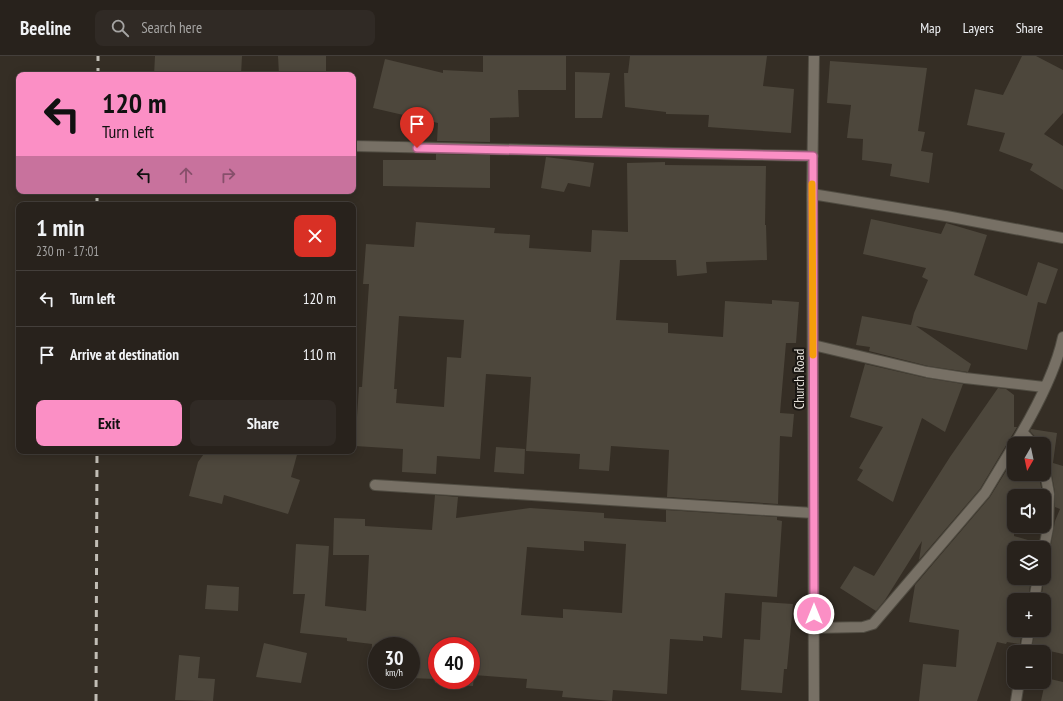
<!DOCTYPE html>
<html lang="en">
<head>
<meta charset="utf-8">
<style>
	:root { --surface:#28221c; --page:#302a25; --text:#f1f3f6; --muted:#a5a4a3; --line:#443f3b; --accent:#fb8fc5 }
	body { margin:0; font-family:"PT Sans Narrow",sans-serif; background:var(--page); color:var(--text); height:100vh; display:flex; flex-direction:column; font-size:15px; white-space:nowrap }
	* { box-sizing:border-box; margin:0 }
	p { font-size:13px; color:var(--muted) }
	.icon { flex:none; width:22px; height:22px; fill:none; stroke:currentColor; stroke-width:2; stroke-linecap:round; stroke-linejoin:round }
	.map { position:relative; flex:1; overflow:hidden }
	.sheet { position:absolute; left:16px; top:146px; width:340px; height:252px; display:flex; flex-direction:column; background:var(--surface); border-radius:8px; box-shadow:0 2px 10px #0003,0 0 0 1px var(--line) }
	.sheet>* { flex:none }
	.guide { position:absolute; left:16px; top:16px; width:340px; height:122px; border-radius:8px; box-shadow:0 2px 10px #0003,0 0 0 1px var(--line); background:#fb8fc5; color:#111; overflow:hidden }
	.needle { width:26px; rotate:189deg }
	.tools { position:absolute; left:1007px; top:381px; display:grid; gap:8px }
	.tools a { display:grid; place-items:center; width:44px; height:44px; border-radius:8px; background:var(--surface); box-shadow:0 2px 10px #0003,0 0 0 1px var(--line); font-size:20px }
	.speed { position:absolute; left:368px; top:581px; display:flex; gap:8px; font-size:20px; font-weight:700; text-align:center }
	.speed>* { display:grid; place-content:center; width:52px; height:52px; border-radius:50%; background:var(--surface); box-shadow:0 2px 10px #0003,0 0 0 1px var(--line); line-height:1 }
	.speed small { font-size:10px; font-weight:400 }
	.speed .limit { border:6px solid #d22; background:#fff; color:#111 }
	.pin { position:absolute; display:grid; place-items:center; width:34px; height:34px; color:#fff; margin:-41px -17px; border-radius:50% 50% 50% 0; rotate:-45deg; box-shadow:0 0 4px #0007 }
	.pin .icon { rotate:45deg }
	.me { position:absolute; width:44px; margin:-22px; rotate:0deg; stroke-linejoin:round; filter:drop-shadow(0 0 3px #0008) }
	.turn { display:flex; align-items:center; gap:14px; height:84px; padding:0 20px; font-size:18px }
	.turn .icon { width:52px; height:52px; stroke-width:2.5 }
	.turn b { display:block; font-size:28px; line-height:34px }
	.lanes { display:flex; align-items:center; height:38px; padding:0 20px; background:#0003; justify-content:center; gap:20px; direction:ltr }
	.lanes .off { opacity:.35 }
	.round { display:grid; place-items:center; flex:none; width:42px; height:42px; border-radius:8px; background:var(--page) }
	.headline { display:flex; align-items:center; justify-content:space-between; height:68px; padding:0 20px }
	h1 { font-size:24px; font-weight:700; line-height:30px }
	.cta { display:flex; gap:8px; margin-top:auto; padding:8px 20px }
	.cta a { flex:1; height:46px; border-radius:8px; background:var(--accent); color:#111; font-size:16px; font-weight:700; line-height:46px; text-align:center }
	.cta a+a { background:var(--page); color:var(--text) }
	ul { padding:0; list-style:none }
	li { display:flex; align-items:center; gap:12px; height:56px; padding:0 20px; border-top:1px solid var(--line) }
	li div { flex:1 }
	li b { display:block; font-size:15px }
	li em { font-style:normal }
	header { display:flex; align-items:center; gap:24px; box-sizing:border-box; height:56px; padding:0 20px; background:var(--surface); border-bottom:1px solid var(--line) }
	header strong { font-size:19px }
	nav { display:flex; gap:22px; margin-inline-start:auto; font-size:14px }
	.search { width:280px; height:36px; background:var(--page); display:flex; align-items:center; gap:10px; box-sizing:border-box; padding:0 14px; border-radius:8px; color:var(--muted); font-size:15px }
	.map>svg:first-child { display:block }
	.building { fill:#4d473c; fill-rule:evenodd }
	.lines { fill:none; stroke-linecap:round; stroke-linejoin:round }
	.minor-casing { stroke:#504c42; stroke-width:12 }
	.minor { stroke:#777065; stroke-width:10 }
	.rail { stroke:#c1bdb5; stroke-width:3; stroke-dasharray:7 7; stroke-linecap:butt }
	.route-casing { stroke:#a35d80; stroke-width:10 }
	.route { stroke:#fb8fc5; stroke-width:7 }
	.slow { stroke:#f59e0b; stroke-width:7 }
	.labels { text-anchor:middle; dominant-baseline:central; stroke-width:4; stroke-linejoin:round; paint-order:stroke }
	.street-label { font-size:14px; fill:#e5e1da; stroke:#1a1713 }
</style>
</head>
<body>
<header>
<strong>Beeline</strong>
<div class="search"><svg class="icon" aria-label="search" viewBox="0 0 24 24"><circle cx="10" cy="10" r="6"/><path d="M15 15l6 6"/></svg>Search here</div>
<nav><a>Map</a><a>Layers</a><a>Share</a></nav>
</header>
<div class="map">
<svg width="1063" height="645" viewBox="0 0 1063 645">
	<rect width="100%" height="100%" fill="#352e25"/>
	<path class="building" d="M 155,0 L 242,0 L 241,19 L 154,19 Z
		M 278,0 L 326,0 L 326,19 L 279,19 Z
		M 483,0 L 566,0 L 566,34 L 518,34 L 519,61 L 490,62 L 490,86 L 437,85 L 438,67 L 373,52 L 385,3 L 443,17 L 443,14 L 483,16 Z
		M 630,0 L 767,0 L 763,30 L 794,33 L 791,77 L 708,71 L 709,59 L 666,58 L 666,56 L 625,51 L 624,17 L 628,17 Z
		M 1022,0 L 1036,0 L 1063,14 L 1063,57 L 1044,78 L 1063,90 L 1063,134 L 1030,114 L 1033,108 L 999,95 L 1005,77 L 967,69 L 975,33 L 1003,39 Z
		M 830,5 L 927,12 L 918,75 L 925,76 L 921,95 L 933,97 L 929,127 L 890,120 L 892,108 L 862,104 L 863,83 L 847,82 L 851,49 L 827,47 Z
		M 575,16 L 610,17 L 602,62 L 575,62 Z
		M 436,98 L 490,99 L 490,132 L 383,130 L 383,104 L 436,104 Z
		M 546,101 L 594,107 L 590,131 L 568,127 L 564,136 L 541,132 Z
		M 665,106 L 665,109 L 766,110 L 765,169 L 766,169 L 767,204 L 706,206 L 707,217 L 677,220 L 676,204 L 620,204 L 616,264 L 668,267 L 668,277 L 723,281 L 725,245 L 772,248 L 772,244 L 799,246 L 796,287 L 786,287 L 780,357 L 794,358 L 792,381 L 780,380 L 778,448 L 667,441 L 669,394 L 611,390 L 609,415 L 579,413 L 580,398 L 526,395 L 531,321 L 486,318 L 480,403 L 437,400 L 436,418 L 402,416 L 403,393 L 355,390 L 359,331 L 362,331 L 369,228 L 363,228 L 366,188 L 414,191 L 416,166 L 495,172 L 494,177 L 530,179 L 529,192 L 591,196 L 592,174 L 628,176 L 627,107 ZM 399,260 L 464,264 L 461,302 L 447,301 L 444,351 L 396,347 L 397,333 L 394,333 Z
		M 871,163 L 941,178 L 946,167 L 987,179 L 974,219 L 1027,240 L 1038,206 L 1058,213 L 1046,248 L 1038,246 L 1027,294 L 916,270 L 971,308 L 968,316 L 928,310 L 869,295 L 870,291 L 856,289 L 862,260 L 911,269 L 914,257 L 928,224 L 922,221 L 926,212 L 863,198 Z
		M 865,308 L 926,322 L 963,328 L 945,376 L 922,362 L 893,446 L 857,424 L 863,414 L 859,412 L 883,371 L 850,361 Z
		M 998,332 L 1006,333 L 1014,339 L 1014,371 L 1017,371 L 980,433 L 919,504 L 922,485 L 885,544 L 876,555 L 840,532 L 854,510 L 874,520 L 950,401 Z
		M 1031,373 L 1057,377 L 1053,407 L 1063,410 L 1063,598 L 1032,591 L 1035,574 L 1044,574 L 1044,544 L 1041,544 L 1044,523 L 1044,498 L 1049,497 L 1050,494 L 1055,465 L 1060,453 L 1055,451 L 1055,437 L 1050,408 L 1049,406 L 1044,404 L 1044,388 L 1039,388 L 1038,384 L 1030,375 Z
		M 496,391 L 525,393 L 524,418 L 494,416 Z
		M 206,395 L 298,395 L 291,421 L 300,424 L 288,458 L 224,439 L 222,448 L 189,440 L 198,406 Z
		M 1014,402 L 1014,418 L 1039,418 L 1042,438 L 1042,440 L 1014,439 L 1014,480 L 1038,487 L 1038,492 L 1014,492 L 1014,522 L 1031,522 L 1028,544 L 1014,544 L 1014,574 L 1022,574 L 1020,588 L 1007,586 L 1006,588 L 997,586 L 977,645 L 919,645 L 923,608 L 956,611 L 959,574 L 909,566 L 915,529 L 990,441 Z
		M 435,439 L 458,441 L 456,462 L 530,452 L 604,457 L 604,462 L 666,466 L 666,454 L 777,461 L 777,464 L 782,465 L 777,541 L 725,537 L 722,582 L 703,580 L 703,585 L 670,583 L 667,638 L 613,634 L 612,645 L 562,641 L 563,635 L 526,632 L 527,623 L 474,619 L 473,630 L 435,627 L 435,623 L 411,622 L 411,590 L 377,590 L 377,619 L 370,619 L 372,588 L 347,585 L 347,582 L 300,577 L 305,538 L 293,538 L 296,488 L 329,490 L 325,550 L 366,555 L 369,499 L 333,499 L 334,462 L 365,463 L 365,470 L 432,474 ZM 584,485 L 626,488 L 622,557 L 563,553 L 563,562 L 521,559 L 527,491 L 584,495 ZM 437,590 L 471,590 L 471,624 L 437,624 Z
		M 207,529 L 239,531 L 238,555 L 205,553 Z
		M 762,546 L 793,548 L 787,613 L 784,613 L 782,637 L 741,634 L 744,583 L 760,584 Z
		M 264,587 L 307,597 L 301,627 L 256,621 Z
		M 179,599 L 200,601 L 198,622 L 215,623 L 213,645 L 175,644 Z
		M 1046,622 L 1063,626 L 1063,645 L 1041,645 Z"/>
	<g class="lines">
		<defs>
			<path id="minor" d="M 814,0 L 812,138 L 814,645
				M 353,90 L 813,100
				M 812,138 L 946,160 L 1063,182
				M 813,289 L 927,316 L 965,322 L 1044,331
				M 1022,376 L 1033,388
				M 1015,388 C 1033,358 1056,315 1063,281
				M 375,429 L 813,457
				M 1044,492 L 1048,472 L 1049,438 L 1044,410
				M 1034,544 L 1038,522
				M 814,572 L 863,571 L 873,568 L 985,437 L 1014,389
				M 1025,596 L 1029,574
				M 1016,645 L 1019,626"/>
		</defs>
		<use href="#minor" class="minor-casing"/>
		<use href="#minor" class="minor"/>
		<path class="rail" d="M 98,19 L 98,0
			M 97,149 L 97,135
			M 96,645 L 97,395"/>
	</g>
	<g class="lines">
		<defs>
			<path id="route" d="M 417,92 L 813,100 L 814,558"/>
		</defs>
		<use href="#route" class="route-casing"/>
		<use href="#route" class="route"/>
		<path class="slow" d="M 812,128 L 813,299"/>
	</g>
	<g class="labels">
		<g class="street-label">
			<text transform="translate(799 323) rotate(-90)">Church Road</text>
		</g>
	</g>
</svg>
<div class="tools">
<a><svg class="needle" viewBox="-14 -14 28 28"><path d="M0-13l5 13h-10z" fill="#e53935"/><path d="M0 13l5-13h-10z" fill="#a5a4a3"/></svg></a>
<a><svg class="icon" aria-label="sound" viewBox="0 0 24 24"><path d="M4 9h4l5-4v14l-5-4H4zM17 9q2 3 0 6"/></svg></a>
<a><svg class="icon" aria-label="layers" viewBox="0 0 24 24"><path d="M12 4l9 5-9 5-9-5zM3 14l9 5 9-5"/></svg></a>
<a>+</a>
<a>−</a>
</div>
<div class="speed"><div>30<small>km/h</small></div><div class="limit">40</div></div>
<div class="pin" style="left:417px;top:92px;background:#d93025"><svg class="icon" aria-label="arrive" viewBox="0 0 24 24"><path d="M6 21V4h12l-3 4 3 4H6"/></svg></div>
<svg class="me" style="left:814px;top:558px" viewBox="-20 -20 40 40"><circle r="17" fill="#fb8fc5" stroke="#fff" stroke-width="3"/><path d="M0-11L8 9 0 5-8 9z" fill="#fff"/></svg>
<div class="guide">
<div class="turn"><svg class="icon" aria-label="left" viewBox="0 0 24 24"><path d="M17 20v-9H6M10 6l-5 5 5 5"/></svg><div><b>120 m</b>Turn left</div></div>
<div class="lanes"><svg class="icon" aria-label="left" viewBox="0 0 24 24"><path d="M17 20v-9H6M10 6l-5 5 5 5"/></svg><svg class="icon off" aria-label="ahead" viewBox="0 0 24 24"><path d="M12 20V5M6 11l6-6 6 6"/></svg><svg class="icon off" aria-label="right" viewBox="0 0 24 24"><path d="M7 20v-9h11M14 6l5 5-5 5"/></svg></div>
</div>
<section class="sheet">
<div class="headline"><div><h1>1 min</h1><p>230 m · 17:01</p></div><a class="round" style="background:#d93025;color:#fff"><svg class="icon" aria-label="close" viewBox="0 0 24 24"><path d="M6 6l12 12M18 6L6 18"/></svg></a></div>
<ul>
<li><svg class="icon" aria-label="left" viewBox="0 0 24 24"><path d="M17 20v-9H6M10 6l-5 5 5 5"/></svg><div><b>Turn left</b></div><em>120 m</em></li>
<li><svg class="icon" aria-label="arrive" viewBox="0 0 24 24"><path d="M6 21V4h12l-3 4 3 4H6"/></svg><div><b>Arrive at destination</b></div><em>110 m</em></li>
</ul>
<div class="cta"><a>Exit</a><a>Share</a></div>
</section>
</div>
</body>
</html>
